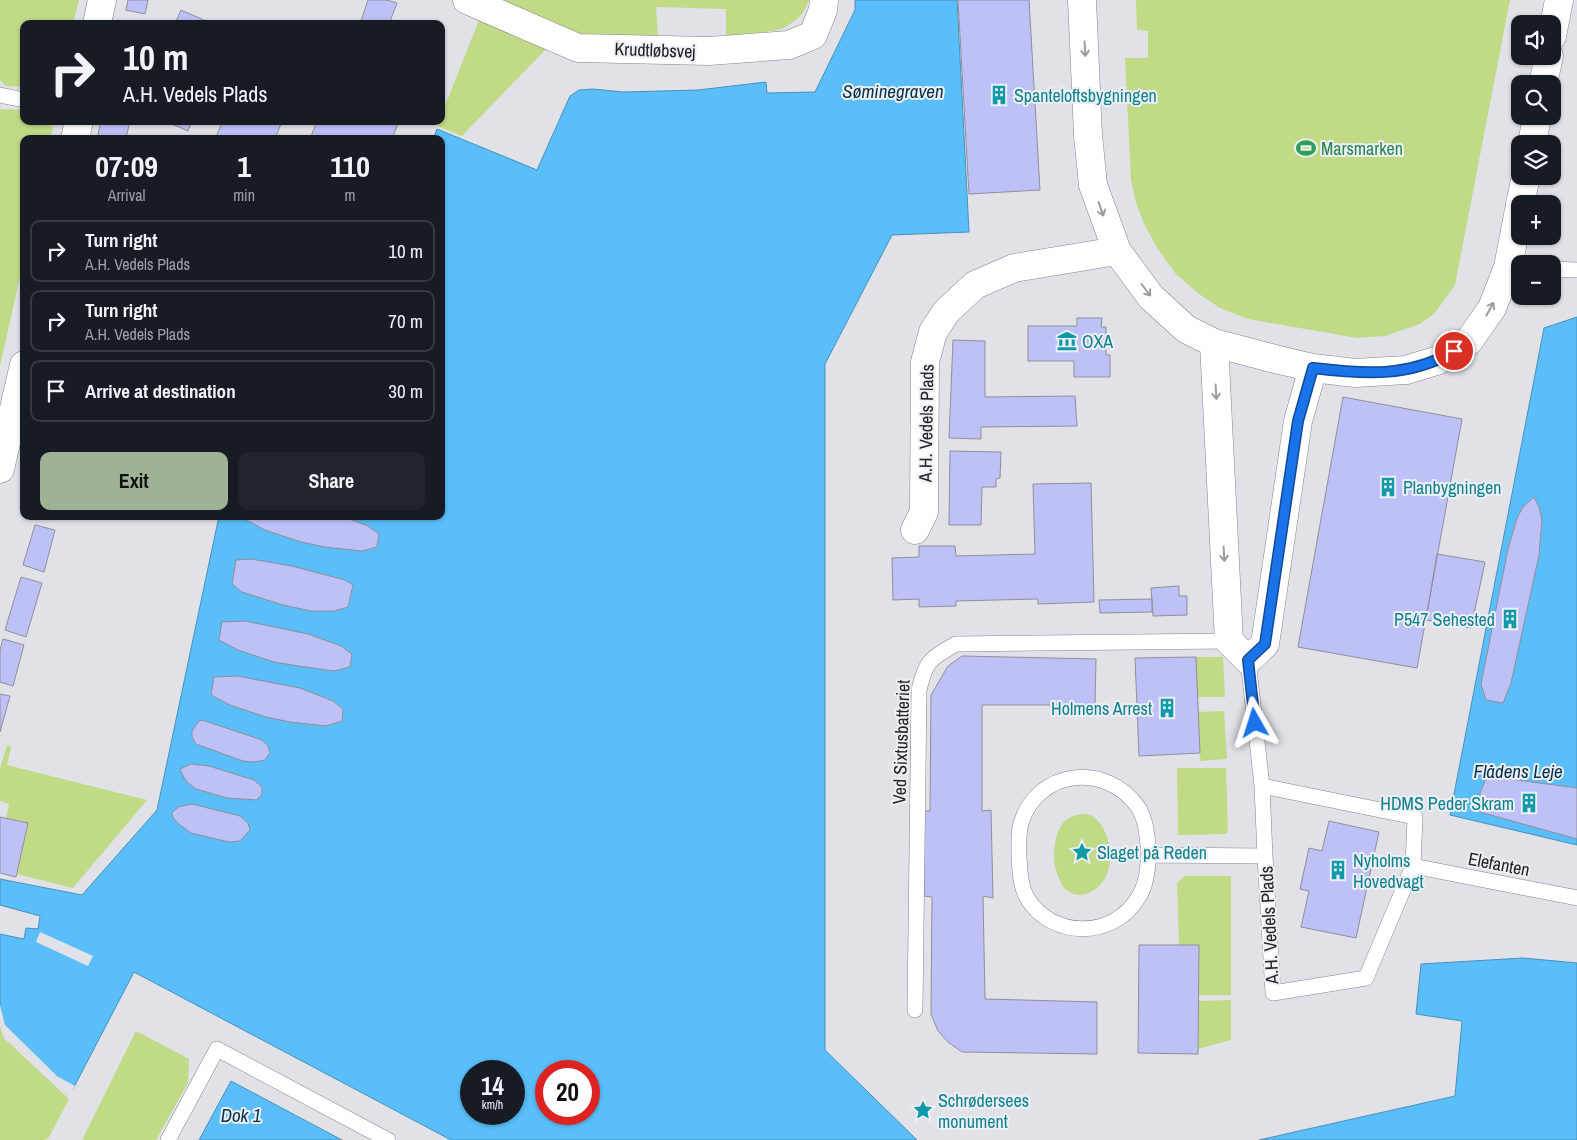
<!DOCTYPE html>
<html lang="en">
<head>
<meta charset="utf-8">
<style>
	:root { --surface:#171b24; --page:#20242c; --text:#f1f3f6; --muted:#9ea1a6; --line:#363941; --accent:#9fb295 }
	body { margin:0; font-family:"Archivo Narrow",sans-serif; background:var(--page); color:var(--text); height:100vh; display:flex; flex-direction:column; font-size:19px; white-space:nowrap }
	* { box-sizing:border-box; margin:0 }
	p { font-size:16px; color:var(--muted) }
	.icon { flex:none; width:28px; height:28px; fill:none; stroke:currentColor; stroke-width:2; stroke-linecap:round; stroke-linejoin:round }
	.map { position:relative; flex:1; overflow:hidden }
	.panel { position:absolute; left:20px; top:135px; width:425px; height:385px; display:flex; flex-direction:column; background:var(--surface); border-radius:10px; box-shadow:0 1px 4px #0004 }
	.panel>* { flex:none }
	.hud { position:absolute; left:20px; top:20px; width:425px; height:105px; border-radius:10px; box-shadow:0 1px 4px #0004; background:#171b24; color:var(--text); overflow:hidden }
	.tools { position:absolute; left:1511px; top:15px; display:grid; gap:10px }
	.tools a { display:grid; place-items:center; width:50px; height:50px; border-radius:10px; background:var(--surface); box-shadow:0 1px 4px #0004; font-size:25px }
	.speed { position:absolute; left:460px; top:1060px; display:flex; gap:10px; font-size:25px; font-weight:700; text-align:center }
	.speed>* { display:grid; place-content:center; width:65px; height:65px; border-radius:50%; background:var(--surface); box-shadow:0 1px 4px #0004; line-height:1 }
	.speed small { font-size:12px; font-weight:400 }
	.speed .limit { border:8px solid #d22; background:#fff; color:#111 }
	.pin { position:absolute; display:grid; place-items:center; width:42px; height:42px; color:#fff; margin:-21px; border:2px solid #fff; border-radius:50%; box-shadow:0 1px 5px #0007 }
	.me { position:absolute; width:55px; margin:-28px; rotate:354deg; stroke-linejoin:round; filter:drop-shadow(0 0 4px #0008) }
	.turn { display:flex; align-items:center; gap:18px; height:105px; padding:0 20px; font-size:22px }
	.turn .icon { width:65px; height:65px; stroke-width:2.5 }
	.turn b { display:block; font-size:35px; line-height:42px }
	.eta { display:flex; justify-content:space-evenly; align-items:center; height:85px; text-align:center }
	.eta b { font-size:30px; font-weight:800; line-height:35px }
	.button { display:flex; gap:10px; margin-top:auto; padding:10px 20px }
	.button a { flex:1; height:58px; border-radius:10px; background:var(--accent); color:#111; font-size:20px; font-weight:800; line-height:58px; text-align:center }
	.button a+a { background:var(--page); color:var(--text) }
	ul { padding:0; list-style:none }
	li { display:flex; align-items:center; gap:15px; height:62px; margin:0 10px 8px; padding:0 10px; border:2px solid var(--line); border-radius:10px }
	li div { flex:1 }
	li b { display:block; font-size:19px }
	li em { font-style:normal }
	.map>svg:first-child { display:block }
	.green { fill:#c0da86 }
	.water { fill:#59bef9; stroke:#4990ba; fill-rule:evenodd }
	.pier { fill:#e0e2e8 }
	.building { fill:#bec1f7; stroke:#8f8f95 }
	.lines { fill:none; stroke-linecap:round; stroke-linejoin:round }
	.service-casing { stroke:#83848a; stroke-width:16 }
	.minor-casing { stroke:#83848a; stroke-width:29 }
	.tertiary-casing { stroke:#83848a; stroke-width:29 }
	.service { stroke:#fff; stroke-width:15 }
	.minor { stroke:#fff; stroke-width:28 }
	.tertiary { stroke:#fff; stroke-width:28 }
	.oneway { stroke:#9c9c9d }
	.route-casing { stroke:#114b97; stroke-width:12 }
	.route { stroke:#1a73e8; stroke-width:9 }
	.labels { text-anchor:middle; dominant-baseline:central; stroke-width:4; stroke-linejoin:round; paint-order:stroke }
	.street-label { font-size:18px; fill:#232326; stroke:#edeff5 }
	.culture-label { font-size:18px; fill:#0d838f; stroke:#edeff5; text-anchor:start }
	.leisure-label { font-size:18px; fill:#27864d; stroke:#edeff5; text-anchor:start }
	.water-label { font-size:19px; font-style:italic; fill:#05324a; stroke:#edeff5 }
</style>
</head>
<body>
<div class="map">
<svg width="1577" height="1140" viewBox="0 0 1577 1140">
	<rect width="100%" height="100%" fill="#e0e2e8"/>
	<path class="green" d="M 0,0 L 79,0 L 73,24 L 24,24 L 24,87 L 6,86 L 0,80 Z
		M 500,0 L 809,0 C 804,16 793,24 778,30 L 726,37 L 726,9 L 656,7 L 658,36 L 581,34 Z
		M 1136,0 L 1510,0 L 1455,285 L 1434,314 L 1420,324 L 1385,336 L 1357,338 L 1248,319 L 1220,308 L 1199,294 L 1176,274 L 1158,249 L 1144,224 L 1136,203 L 1131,180 L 1125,58 L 1148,58 L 1148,31 L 1137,30 Z
		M 479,20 L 546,49 L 462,136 L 437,126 L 439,121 L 441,121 L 441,116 Z
		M 0,109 L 24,110 L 24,121 L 46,121 L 53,128 L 50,139 L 24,139 L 24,259 L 0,366 Z
		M 1196,657 L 1223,657 L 1225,697 L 1197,697 Z
		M 1224,711 L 1227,759 L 1200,761 L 1198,712 Z
		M 7,745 L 11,747 L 7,765 L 147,800 L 73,888 L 17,874 L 28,823 L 6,818 L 9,804 L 0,801 L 0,769 Z
		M 1177,768 L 1226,768 L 1228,830 L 1226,834 L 1178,835 Z
		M 1080,814 C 1084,814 1090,814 1094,817 C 1109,829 1114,857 1107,874 C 1100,891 1079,903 1064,888 C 1061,884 1059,878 1057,874 C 1052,860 1053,835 1063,823 C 1067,818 1073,816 1080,814 Z
		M 1184,876 L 1231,876 L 1231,995 L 1198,995 L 1179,945 L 1177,883 Z
		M 1231,1000 L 1231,1040 L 1198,1049 L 1198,1001 Z
		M 0,1026 L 4,1038 L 69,1099 L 49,1137 L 44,1140 L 0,1140 Z
		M 136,1031 L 189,1059 L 188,1083 L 156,1140 L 82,1140 Z"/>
	<path class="water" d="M 855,0 L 957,0 L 969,232 L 892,235 L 825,364 L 825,1050 L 917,1140 L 451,1140 L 134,972 L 73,1089 L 50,1074 L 0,1026 L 0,934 L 24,939 L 26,928 L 38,929 L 40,916 L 0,905 L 0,879 L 82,895 L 157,810 L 219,516 L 441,516 L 441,139 L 433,139 L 437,129 L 537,170 L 570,96 L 579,90 L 593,89 L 623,92 L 698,90 L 766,82 L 767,93 L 815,92 L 855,10 ZM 471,1071 L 514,1071 L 514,1114 L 471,1114 ZM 546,1071 L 589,1071 L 589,1114 L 546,1114 Z
		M 1577,317 L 1577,845 L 1450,815 L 1544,328 Z
		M 1523,958 L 1577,963 L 1577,1140 L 1259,1140 L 1455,1096 L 1462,1021 L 1416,1014 L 1421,964 Z
		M 231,1081 L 342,1140 L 199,1140 Z"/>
	<path class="pier" d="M 40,932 L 93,956 L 88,966 L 36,942 Z
		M 0,1005 L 5,1025 L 57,1076 L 75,1086 L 72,1091 L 48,1076 L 23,1051 L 16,1049 L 4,1038 L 0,1026 Z"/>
	<path class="building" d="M 128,0 L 148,0 L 145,14 L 126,10 Z
		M 368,0 L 387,0 L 397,3 L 389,24 L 360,24 Z
		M 958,0 L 1029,0 L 1040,190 L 969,194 Z
		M 181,10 L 213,24 L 175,24 Z
		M 101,121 L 130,121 L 126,138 L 128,139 L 97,139 Z
		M 165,121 L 192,121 L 188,131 Z
		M 223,121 L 282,121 L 275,139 L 215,139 Z
		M 317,121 L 399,121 L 392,139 L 310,139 Z
		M 1077,318 L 1102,318 L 1101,327 L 1106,327 L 1106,355 L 1110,355 L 1110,377 L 1074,377 L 1074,361 L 1028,361 L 1028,326 L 1077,326 Z
		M 953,340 L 985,341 L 985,397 L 1075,396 L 1077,426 L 981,427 L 981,439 L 949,438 Z
		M 1343,397 L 1462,419 L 1417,668 L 1298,647 Z
		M 950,451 L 1001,452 L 1000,478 L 996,479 L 996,487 L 982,487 L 981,525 L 949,525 Z
		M 1091,483 L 1094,602 L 1038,604 L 1038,599 L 956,601 L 956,606 L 919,607 L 919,599 L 893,600 L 892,558 L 919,557 L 919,546 L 955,546 L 956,556 L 1035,554 L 1033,484 Z
		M 1534,497 L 1539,507 L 1542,520 L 1539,555 L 1511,683 L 1503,703 L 1486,700 L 1481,684 L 1508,549 L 1517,518 L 1523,507 Z
		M 247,516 L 342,516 L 368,526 L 379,534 L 377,547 L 362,551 L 325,547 L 301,542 L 265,530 L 246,520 Z
		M 35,525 L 55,530 L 44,572 L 23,565 Z
		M 1437,554 L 1485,562 L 1471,628 L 1426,620 Z
		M 251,559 L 292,566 L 345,580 L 353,585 L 348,607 L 334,611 L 311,611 L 283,605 L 242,592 L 232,584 L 236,560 Z
		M 21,577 L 42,583 L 26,637 L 5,630 Z
		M 1179,586 L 1179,596 L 1187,596 L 1187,615 L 1153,616 L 1151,588 Z
		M 1152,599 L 1152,612 L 1100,613 L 1099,600 Z
		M 245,621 L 308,634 L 341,646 L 352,654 L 350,667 L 334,671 L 298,666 L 274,662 L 238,650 L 219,640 L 222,622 Z
		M 3,639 L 24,645 L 13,686 L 0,682 L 0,650 Z
		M 962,656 L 1096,659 L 1095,705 L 982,705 L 982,811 L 991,810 L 993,898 L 983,896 L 985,999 L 1097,1002 L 1097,1054 L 962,1052 L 948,1042 L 938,1031 L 931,1014 L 932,897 L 924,896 L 924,811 L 930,811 L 931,695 L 948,666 Z
		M 1196,657 L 1200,753 L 1139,756 L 1135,658 Z
		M 237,676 L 300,688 L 333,701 L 343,709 L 342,721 L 326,726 L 290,722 L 266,717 L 230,705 L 211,695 L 214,677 Z
		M 0,694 L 10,696 L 0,732 Z
		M 202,720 L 262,740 L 268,746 L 270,753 L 265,760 L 254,762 L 243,761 L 196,744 L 192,737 L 192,731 L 198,722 Z
		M 191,764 L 209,766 L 254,780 L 262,787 L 262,794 L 257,800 L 227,798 L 196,789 L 188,783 L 184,778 L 180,769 Z
		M 1487,776 L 1577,788 L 1577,839 L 1480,812 L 1480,793 Z
		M 192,804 L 240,816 L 248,823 L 250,830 L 240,841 L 229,842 L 191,833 L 180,825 L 173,818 L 172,813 L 178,807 Z
		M 0,817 L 28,823 L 16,877 L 0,873 Z
		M 1329,821 L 1379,832 L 1356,938 L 1301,927 L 1309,891 L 1300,889 L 1309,848 L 1322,851 Z
		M 1139,945 L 1199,945 L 1198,1054 L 1138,1053 Z"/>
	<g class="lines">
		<defs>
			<path id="service" d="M 0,95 L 24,100
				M 1552,269 L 1577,270
				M 1248,660 L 1262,786 L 1415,817 L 1413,866 L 1366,978 L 1273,993 L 1265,856
				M 1149,855 C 1147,838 1147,821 1138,807 C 1106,762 1038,769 1021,823 C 1018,833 1019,847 1019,857 C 1020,871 1020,885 1027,898 C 1052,939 1113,939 1138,898 C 1147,885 1147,870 1149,855 L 1265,856 L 1262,786
				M 1413,866 L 1577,898
				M 915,1010 L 919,690 C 926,660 930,659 956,644 L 1229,641
				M 168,1140 L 217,1049 L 388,1140"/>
			<path id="minor" d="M 467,0 L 578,48 L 709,51 L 789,45 L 813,35 L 823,10 L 824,0
				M 1082,0 L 1088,135 L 1093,185 L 1117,251 L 1151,297 L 1186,329 L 1214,343 L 1275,359 L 1313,368 L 1355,373 L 1406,370 L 1439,360 L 1469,341 L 1492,308 L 1508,267 L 1520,205
				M 1552,36 L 1559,0
				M 1543,84 L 1549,56
				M 1532,144 L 1537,116
				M 1520,204 L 1526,176
				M 1214,343 L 1229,641 L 1248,660 L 1265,644 L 1298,421 L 1313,368
				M 915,530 L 924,512 L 925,362 L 933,332 L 946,312 L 975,285 L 1014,268 L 1117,251"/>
			<path id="tertiary" d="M 97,24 L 102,0
				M 75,139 L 79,121
				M 0,469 L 24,365"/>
		</defs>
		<use href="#service" class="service-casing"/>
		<use href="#minor" class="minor-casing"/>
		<use href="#tertiary" class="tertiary-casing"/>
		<use href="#service" class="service"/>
		<use href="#minor" class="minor"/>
		<use href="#tertiary" class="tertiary"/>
	</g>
	<defs><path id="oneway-shaft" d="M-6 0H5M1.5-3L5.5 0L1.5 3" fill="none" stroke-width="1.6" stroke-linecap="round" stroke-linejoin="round" transform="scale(1.25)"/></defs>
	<g class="oneway">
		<use href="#oneway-shaft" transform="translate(1085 49) rotate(87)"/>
		<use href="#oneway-shaft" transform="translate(1101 209) rotate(71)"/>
		<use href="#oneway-shaft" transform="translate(1146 290) rotate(53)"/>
		<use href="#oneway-shaft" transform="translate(1490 309) rotate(-61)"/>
		<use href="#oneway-shaft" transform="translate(1216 392) rotate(87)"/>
		<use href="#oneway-shaft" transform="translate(1224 554) rotate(87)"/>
	</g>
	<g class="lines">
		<defs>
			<path id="route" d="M 1255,723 L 1248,660 L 1265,644 L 1298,421 L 1313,368 C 1363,374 1409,378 1454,351"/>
		</defs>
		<use href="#route" class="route-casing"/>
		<use href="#route" class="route"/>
	</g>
	<defs>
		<symbol id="building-bare" viewBox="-9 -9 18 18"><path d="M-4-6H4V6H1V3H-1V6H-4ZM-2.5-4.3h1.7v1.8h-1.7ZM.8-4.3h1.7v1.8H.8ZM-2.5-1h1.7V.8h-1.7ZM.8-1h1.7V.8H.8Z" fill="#0f9aa8" stroke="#edeff5" stroke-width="2.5" paint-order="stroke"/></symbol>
		<symbol id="stadium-bare" viewBox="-9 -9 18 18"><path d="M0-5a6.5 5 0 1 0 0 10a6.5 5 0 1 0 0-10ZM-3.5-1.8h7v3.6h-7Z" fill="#2e9e5b" stroke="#edeff5" stroke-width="2.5" paint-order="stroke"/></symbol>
		<symbol id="museum-bare" viewBox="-9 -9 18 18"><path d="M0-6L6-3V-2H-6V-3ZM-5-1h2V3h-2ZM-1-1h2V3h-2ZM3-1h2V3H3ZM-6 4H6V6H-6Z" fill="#0f9aa8" stroke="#edeff5" stroke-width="2.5" paint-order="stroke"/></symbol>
		<symbol id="sight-bare" viewBox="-9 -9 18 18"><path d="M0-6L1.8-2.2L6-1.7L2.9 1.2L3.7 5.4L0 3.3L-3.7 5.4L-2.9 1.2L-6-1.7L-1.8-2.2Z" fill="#0f9aa8" stroke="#edeff5" stroke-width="2.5" paint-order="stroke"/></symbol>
	</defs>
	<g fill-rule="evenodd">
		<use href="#building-bare" x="985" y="81" width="28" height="28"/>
		<use href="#stadium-bare" x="1292" y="134" width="28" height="28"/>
		<use href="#museum-bare" x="1053" y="327" width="28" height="28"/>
		<use href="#building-bare" x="1374" y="473" width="28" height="28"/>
		<use href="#building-bare" x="1496" y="605" width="28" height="28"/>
		<use href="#building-bare" x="1153" y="694" width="28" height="28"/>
		<use href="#building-bare" x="1515" y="789" width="28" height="28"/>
		<use href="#sight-bare" x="1068" y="838" width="28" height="28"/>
		<use href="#building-bare" x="1324" y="856" width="28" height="28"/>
		<use href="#sight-bare" x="909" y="1096" width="28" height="28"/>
	</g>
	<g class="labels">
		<g class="street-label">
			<text transform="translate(655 50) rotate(2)">Krudtløbsvej</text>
			<text transform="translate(926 423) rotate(-89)">A.H. Vedels Plads</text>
			<text transform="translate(901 742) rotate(-88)">Ved Sixtusbatteriet</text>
			<text transform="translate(1499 864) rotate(11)">Elefanten</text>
			<text transform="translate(1269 925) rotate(-93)">A.H. Vedels Plads</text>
		</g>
		<g class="culture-label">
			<text x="1014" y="95">Spanteloftsbygningen</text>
			<text x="1082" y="341">OXA</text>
			<text x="1403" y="487">Planbygningen</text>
			<text x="1495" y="619" text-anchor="end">P547 Sehested</text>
			<text x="1152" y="708" text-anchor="end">Holmens Arrest</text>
			<text x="1514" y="803" text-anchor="end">HDMS Peder Skram</text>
			<text x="1097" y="852">Slaget på Reden</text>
			<text x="1353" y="860">Nyholms<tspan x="1353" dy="21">Hovedvagt</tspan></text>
			<text x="938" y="1100">Schrødersees<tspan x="938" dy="21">monument</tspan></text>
		</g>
		<g class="leisure-label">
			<text x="1321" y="148">Marsmarken</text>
		</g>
		<g class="water-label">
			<text x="893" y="91">Søminegraven</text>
			<text x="1518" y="771">Flådens Leje</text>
			<text x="241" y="1115">Dok 1</text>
		</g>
	</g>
</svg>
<div class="tools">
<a><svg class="icon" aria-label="sound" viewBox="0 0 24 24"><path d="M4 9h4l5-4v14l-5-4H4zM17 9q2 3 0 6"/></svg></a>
<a><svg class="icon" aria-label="search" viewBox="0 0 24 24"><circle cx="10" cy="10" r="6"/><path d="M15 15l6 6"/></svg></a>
<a><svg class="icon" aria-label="layers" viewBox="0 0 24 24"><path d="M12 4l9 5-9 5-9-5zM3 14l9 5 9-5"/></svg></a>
<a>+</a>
<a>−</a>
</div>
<div class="speed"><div>14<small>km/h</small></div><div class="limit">20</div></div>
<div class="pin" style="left:1454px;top:351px;background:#d93025"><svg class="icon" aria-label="arrive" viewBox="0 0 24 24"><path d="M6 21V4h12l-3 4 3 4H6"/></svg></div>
<svg class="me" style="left:1255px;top:723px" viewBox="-20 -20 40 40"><path d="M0-17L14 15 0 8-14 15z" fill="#1a73e8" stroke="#fff" stroke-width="4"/></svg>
<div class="hud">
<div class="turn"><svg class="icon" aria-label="right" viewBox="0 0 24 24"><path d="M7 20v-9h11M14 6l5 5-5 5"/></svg><div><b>10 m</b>A.H. Vedels Plads</div></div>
</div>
<section class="panel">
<div class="eta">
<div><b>07:09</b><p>Arrival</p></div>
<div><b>1</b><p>min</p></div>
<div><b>110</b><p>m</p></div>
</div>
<ul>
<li><svg class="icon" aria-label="right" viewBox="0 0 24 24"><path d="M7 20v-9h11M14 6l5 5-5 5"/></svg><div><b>Turn right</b><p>A.H. Vedels Plads</p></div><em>10 m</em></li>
<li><svg class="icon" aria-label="right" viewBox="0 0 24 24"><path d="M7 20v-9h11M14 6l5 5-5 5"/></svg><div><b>Turn right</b><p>A.H. Vedels Plads</p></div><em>70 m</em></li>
<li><svg class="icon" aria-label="arrive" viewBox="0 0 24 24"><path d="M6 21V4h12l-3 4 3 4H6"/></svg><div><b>Arrive at destination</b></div><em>30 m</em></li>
</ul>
<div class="button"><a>Exit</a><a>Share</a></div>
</section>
</div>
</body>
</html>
